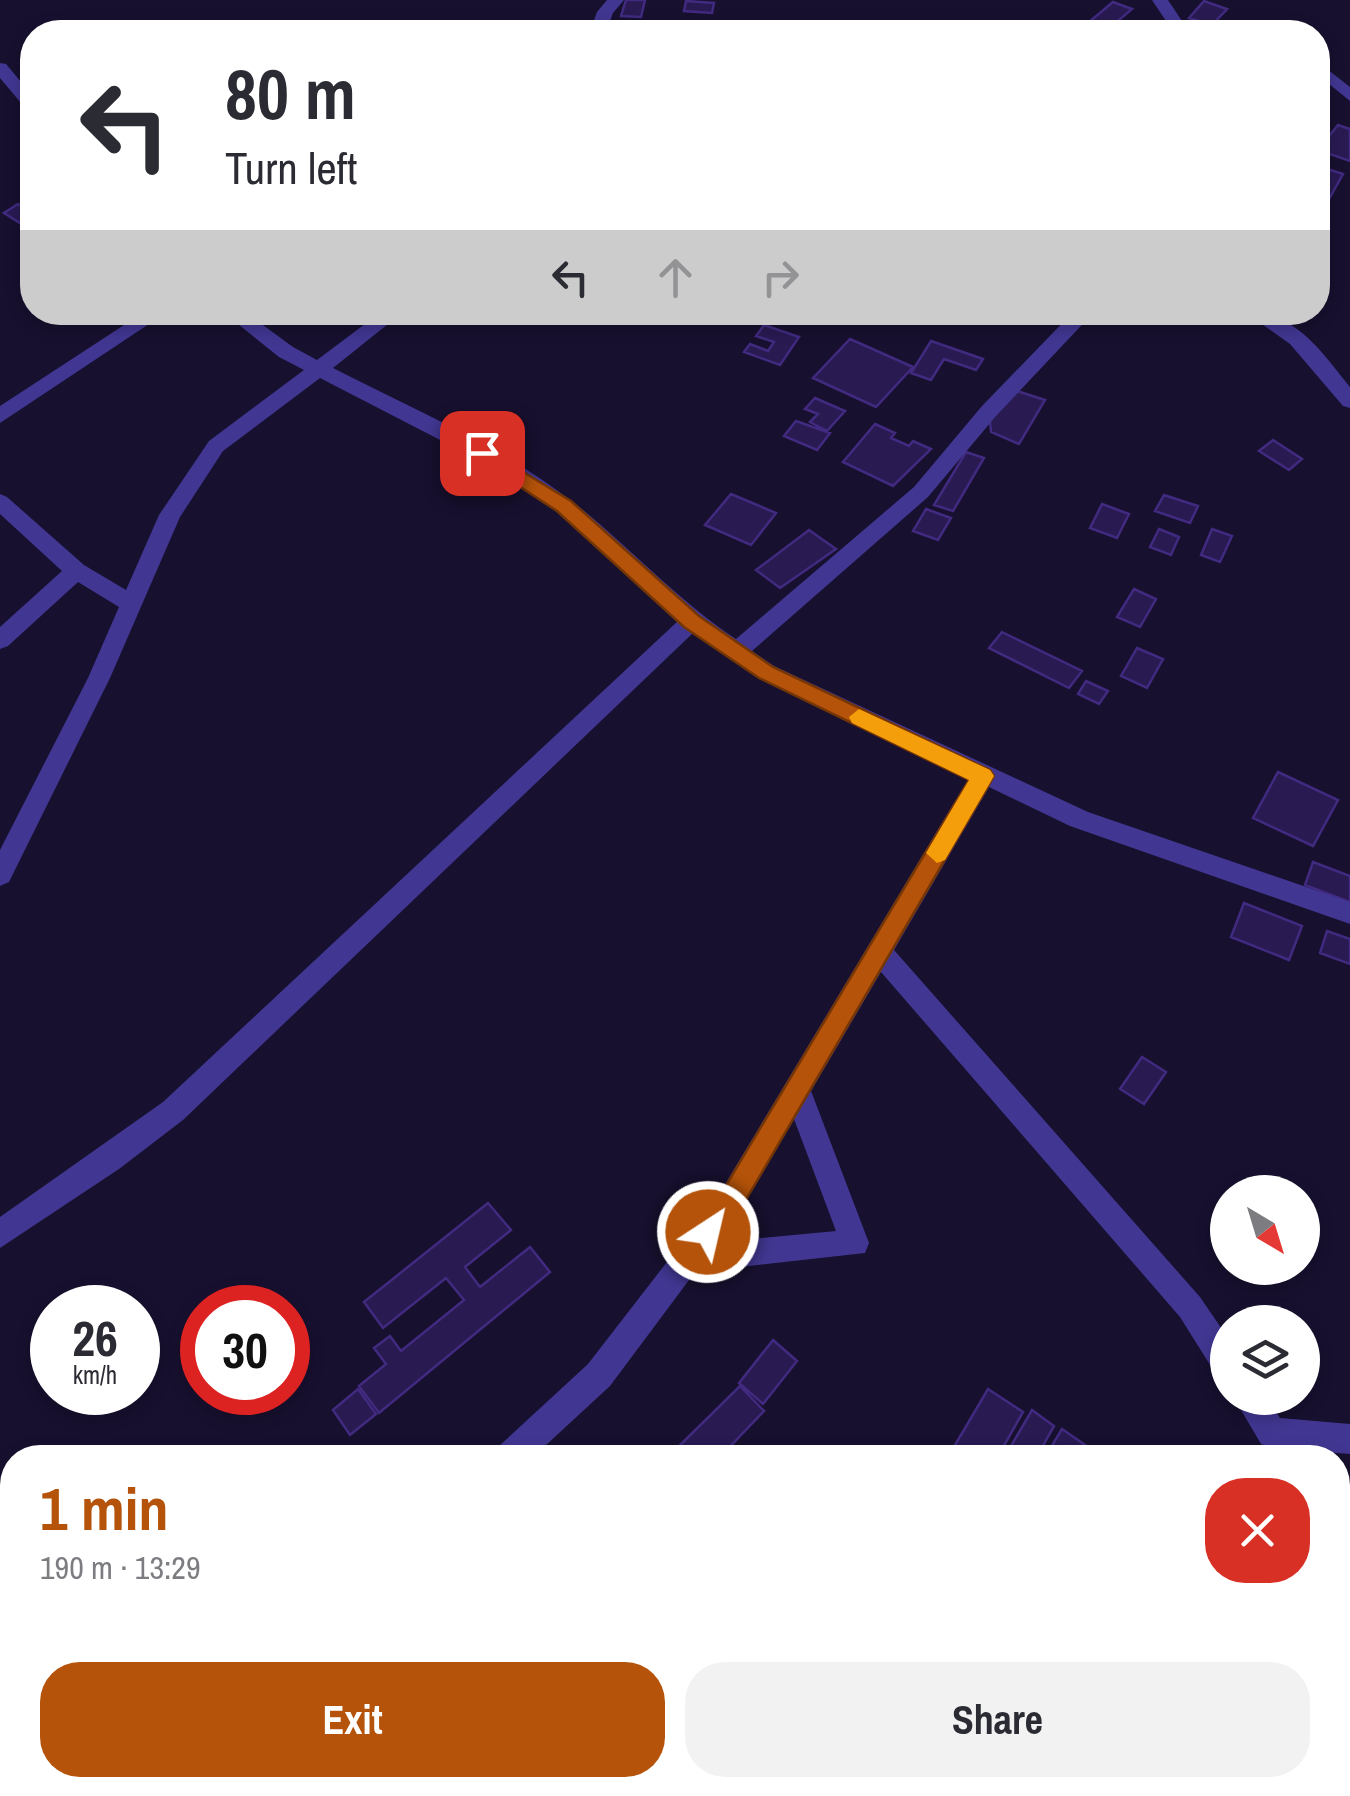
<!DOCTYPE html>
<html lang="en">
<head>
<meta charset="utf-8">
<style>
	:root { --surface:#fff; --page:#f2f2f3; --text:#2b2b33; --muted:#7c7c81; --accent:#b45309 }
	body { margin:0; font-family:"Archivo Narrow",sans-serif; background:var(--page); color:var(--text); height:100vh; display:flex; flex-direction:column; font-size:38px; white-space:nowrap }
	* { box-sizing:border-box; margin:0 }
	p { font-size:32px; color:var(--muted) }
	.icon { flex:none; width:55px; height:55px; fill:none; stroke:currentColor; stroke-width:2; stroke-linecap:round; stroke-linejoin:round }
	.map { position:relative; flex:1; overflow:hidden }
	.panel { position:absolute; left:0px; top:1445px; width:1350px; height:352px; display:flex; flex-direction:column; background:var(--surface); border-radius:40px 40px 0 0; box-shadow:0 5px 15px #0003 }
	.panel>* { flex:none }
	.hud { position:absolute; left:20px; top:20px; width:1310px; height:305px; border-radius:40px; box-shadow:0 5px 15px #0003; background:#fff; color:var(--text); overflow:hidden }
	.needle { width:65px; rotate:142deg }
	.buttons { position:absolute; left:1210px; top:1175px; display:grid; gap:20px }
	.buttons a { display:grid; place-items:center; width:110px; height:110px; border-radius:50%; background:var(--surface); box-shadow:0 5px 15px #0003; font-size:50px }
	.speed { position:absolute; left:30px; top:1285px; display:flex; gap:20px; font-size:50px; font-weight:700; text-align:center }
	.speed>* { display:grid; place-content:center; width:130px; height:130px; border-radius:50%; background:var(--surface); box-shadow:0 5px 15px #0003; line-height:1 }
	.speed small { font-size:25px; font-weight:400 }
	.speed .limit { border:15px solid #d22; background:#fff; color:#111 }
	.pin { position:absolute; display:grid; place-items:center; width:85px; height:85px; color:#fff; margin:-42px; border-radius:20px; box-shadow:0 5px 15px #0006 }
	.me { position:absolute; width:110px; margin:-55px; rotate:35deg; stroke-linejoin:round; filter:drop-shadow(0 0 8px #0008) }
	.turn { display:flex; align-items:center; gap:35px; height:210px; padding:0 40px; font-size:45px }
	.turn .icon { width:130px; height:130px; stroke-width:2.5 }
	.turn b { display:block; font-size:70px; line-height:85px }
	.lanes { display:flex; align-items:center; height:95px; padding:0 40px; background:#0003; justify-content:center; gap:50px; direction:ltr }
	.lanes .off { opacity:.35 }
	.round { display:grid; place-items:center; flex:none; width:105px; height:105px; border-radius:40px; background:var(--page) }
	.headline { display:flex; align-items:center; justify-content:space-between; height:170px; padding:0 40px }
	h1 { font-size:60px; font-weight:700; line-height:75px; color:var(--accent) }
	.button { display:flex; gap:20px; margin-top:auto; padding:20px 40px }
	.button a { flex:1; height:115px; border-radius:40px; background:var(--accent); color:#fff; font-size:40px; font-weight:700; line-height:115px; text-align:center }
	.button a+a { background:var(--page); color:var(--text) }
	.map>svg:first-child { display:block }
	.building { fill:#291a52; stroke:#412a80; stroke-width:2.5 }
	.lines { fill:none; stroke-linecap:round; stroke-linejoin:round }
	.minor { fill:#413792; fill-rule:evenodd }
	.route { fill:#b45309; stroke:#753606; stroke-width:2.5 }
	.slow { fill:#f59e0b }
</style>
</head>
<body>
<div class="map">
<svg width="1350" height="1796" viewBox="0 0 1350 1796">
	<rect width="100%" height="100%" fill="#17102f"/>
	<path class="building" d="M 626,0 L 645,0 L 641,17 L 621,16 Z
		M 686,1 L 714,3 L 712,13 L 684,11 Z
		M 1204,1 L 1227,9 L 1212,25 L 1189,18 Z
		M 1113,2 L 1132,9 L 1105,32 L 1083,27 Z
		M 1338,125 L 1350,129 L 1350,161 L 1318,150 Z
		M 1318,166 L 1343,174 L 1318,219 Z
		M 18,204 L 32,213 L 32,226 L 28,228 L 4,213 Z
		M 764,325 L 799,337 L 780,365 L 744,352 L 750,344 L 768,351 L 774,342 L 756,336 Z
		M 850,339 L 913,367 L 876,407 L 813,378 Z
		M 931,341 L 983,359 L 976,370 L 944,359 L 931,380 L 911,373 Z
		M 1017,391 L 1045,400 L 1019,444 L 991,432 L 989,411 Z
		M 815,398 L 845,411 L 827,431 L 810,422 L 818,414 L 805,409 Z
		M 796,421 L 830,433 L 817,450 L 784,436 Z
		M 875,424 L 895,433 L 891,438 L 909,446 L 913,441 L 931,449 L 893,486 L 843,462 Z
		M 1273,440 L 1302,459 L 1289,470 L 1259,451 Z
		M 966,452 L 984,458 L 953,511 L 934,505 Z
		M 731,494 L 776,513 L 751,545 L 705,525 Z
		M 1164,495 L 1198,506 L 1190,523 L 1155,511 Z
		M 1102,504 L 1129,514 L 1117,538 L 1090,528 Z
		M 926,509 L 951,518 L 938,540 L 913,531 Z
		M 1159,529 L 1179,537 L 1171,555 L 1150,547 Z
		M 1212,529 L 1232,536 L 1220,562 L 1201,555 Z
		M 809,530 L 836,549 L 780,588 L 756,570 Z
		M 1134,589 L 1156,599 L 1140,627 L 1117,617 Z
		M 1002,632 L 1082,671 L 1069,688 L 989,648 Z
		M 1137,648 L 1163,659 L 1147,688 L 1121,676 Z
		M 1086,681 L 1108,691 L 1099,704 L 1078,694 Z
		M 1278,772 L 1338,800 L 1313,846 L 1253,818 Z
		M 1313,862 L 1350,876 L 1350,902 L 1305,885 Z
		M 1244,903 L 1302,926 L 1289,960 L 1231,937 Z
		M 1327,931 L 1350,939 L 1350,964 L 1320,953 Z
		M 1142,1057 L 1166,1072 L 1144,1104 L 1120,1089 Z
		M 488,1203 L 511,1230 L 465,1267 L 480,1287 L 530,1247 L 550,1272 L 379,1413 L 359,1386 L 386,1364 L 374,1348 L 390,1336 L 401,1351 L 464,1300 L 446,1278 L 383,1328 L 364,1302 Z
		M 773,1340 L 797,1361 L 763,1404 L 739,1383 Z
		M 740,1386 L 764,1411 L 719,1458 L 684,1458 L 676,1449 Z
		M 358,1389 L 376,1414 L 350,1435 L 333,1410 Z
		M 988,1389 L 1023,1412 L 997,1458 L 959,1458 L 951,1452 Z
		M 1032,1410 L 1054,1426 L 1036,1458 L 1004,1458 Z
		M 1062,1429 L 1104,1458 L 1062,1458 L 1050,1449 Z
		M 246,1785 L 308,1785 L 299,1796 L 239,1796 Z
		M 315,1785 L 334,1785 L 347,1796 L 307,1796 Z"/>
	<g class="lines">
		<path class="minor" d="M 607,0 L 624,0 L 613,13 L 606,32 L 590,32 L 597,12 Z
			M 1152,0 L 1168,0 L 1184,24 L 1207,32 L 1172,30 Z
			M 1318,62 L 1350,87 L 1350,101 L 1318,75 Z
			M 0,63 L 6,64 L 32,95 L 32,110 L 26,109 L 0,78 Z
			M 144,312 L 167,312 L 0,423 L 0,406 Z
			M 223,312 L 245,312 L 293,347 L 317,360 L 381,312 L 403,312 L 333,368 C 413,409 501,446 573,502 C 629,546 676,599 736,639 L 914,487 L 982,406 L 1073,312 L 1094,312 L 996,416 L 928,497 L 752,651 L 774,666 L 1088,812 L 1350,902 L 1350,924 L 1070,826 L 989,787 L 894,950 L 1200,1297 L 1228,1338 L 1228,1380 L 1217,1376 L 1180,1317 L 881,972 L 811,1091 L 869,1243 L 865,1253 L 695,1272 L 610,1386 L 532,1458 L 494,1458 L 498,1447 L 588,1364 L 718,1196 L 969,778 L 758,678 L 693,633 L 183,1120 L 119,1169 L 0,1248 L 0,1217 L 163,1102 L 678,621 L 557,511 L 475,458 L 320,378 L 223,451 L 180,517 L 110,678 L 9,882 L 0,886 L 0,850 L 88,678 L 119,607 L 78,582 L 8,646 L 0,649 L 0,627 L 62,571 L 0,514 L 0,494 L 7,497 L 84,565 L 126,590 L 159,515 L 209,441 L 304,370 L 279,357 ZM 794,1119 L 836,1231 L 718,1242 Z
			M 1245,312 C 1296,312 1320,350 1350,387 L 1350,408 L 1343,406 L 1290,344 Z
			M 1234,1398 L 1266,1398 L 1280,1418 L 1350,1424 L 1350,1454 L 1272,1448 L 1261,1444 Z
			M 97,1785 L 135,1785 L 130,1796 L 92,1796 Z
			M 417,1785 L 452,1785 L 457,1796 L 422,1796 Z
			M 641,1785 L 679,1785 L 674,1796 L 636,1796 Z
			M 1186,1785 L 1220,1785 L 1219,1796 L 1185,1796 Z"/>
	</g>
	<path class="route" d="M 482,447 L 571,501 L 699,616 L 773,667 L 990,770 L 994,776 L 737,1215 L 717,1241 L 708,1245 L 699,1241 L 695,1232 L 719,1197 L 969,780 L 759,678 L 684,627 L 557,511 L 476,458 L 476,449 Z"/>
	<path class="slow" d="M 859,709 L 990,770 L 994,776 L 945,860 L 937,863 L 926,853 L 969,780 L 852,723 L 849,717 Z"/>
</svg>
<div class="buttons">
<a><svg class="needle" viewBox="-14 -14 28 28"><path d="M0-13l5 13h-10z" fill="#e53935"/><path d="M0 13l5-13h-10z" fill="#7c7c81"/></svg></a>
<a><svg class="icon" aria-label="layers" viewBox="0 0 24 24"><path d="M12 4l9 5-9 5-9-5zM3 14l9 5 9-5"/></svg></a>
</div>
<div class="speed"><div>26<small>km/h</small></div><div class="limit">30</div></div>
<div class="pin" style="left:482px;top:453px;background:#d93025"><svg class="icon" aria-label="arrive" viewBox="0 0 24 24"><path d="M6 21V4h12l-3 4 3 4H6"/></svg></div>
<svg class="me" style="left:708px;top:1232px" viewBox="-20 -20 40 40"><circle r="17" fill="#b45309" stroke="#fff" stroke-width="3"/><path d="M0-11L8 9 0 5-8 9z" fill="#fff"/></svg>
<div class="hud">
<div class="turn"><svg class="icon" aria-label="left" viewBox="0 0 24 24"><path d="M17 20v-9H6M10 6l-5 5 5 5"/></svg><div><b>80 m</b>Turn left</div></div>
<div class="lanes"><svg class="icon" aria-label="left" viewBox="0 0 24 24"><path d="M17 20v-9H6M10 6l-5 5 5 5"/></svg><svg class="icon off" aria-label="ahead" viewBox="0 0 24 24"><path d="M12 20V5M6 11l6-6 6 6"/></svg><svg class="icon off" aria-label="right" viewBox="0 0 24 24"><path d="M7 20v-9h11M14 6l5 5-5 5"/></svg></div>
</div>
<section class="panel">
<div class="headline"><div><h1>1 min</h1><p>190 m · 13:29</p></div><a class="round" style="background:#d93025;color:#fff"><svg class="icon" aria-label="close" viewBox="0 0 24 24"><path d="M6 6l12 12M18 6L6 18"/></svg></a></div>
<div class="button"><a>Exit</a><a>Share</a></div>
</section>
</div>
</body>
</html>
